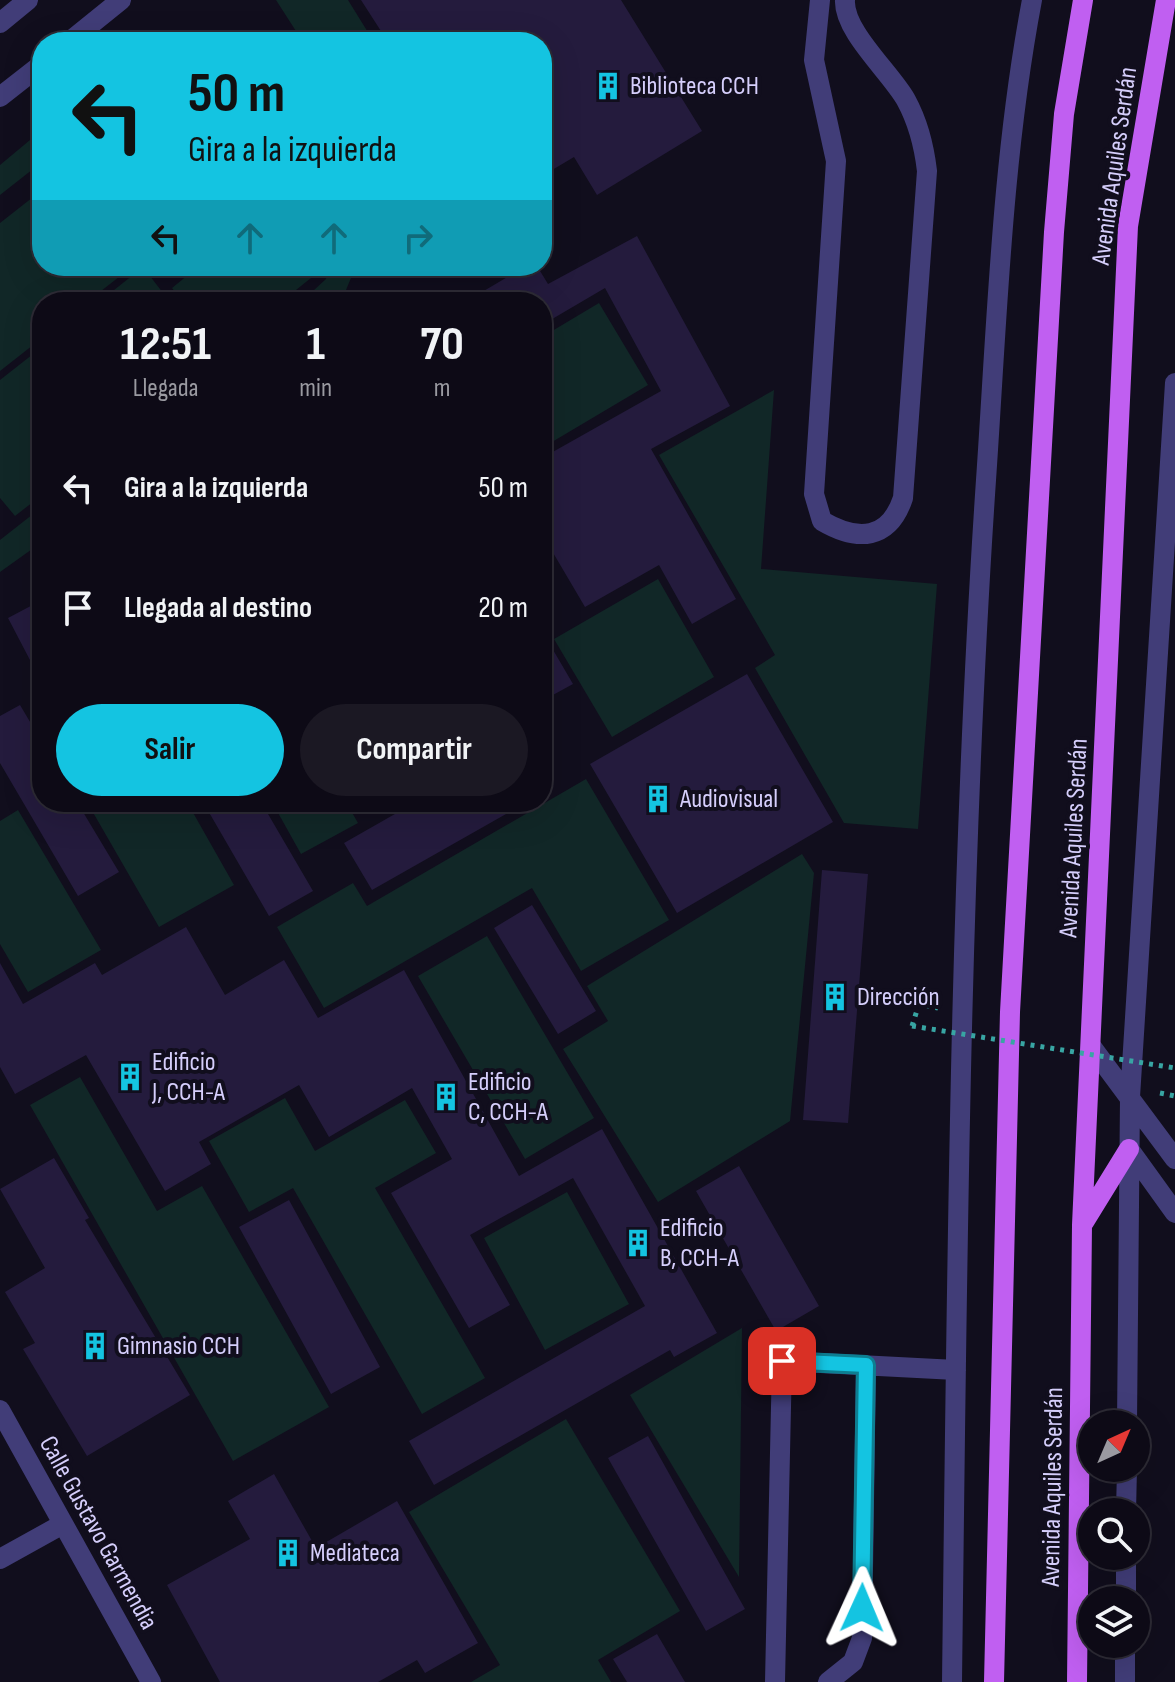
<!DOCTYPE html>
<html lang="es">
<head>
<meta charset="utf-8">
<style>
	:root { --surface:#0d0a16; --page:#1b1823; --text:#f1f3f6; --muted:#9a9aa1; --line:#2d2b35; --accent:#14c4e1 }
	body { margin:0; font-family:"Sofia Sans Condensed",sans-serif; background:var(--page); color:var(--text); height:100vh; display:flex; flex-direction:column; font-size:30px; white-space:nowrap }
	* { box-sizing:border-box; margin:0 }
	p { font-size:26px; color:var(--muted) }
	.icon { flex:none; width:44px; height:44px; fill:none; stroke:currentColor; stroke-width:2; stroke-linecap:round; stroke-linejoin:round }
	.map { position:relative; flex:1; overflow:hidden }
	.panel { position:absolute; left:32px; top:292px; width:520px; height:520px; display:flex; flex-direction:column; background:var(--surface); border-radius:32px; box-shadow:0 8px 32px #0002,0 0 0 2px var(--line) }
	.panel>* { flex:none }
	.top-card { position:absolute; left:32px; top:32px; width:520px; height:244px; border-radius:32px; box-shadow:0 8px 32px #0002,0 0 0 2px var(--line); background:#14c4e1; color:#111; overflow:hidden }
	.needle { width:52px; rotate:44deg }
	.controls { position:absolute; left:1078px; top:1410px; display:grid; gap:16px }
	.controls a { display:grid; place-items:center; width:72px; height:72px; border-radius:50%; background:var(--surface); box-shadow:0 8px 32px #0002,0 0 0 2px var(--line); font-size:40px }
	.pin { position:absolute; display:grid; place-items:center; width:68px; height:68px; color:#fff; margin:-34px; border-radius:16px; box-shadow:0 4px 12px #0006 }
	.me { position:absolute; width:88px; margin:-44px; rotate:1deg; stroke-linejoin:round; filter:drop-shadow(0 0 6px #0008) }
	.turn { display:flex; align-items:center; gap:28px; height:168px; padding:0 24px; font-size:36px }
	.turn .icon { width:104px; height:104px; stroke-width:2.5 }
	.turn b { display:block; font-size:56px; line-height:68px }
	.lanes { display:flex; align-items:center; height:76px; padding:0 24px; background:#0003; justify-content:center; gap:40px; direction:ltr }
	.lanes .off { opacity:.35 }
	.eta { display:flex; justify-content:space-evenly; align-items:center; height:136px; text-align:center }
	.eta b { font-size:48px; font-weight:700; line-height:56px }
	.cta { display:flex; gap:16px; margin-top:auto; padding:16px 24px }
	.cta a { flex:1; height:92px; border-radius:48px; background:var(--accent); color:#111; font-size:32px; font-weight:700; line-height:92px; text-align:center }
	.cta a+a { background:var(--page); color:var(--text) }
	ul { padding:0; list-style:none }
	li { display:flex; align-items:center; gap:24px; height:120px; padding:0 24px }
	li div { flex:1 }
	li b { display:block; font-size:30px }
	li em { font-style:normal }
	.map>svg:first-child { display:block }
	.green { fill:#112727 }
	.building { fill:#241b3d }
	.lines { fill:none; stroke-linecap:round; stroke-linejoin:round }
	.path { stroke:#38a5a3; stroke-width:5; stroke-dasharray:4 6; stroke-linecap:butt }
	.minor { stroke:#413d78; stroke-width:20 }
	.major { stroke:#c05ff1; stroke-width:20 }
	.path-bridge { stroke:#38a5a3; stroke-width:5; stroke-dasharray:4 6; stroke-linecap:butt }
	.route-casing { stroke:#0d7f92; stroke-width:20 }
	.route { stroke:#14c4e1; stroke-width:14 }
	.labels { text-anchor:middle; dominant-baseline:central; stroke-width:8; stroke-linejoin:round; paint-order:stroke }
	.poi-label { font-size:26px; fill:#d5cefb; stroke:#110e1d; text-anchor:start }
	.street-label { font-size:26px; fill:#d5cefb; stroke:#110e1d }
</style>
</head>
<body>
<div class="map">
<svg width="1175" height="1682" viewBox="0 0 1175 1682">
	<rect width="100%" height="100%" fill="#110e1d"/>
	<path class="green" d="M 276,0 L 348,0 L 374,42 L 303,42 Z
		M 42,130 L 42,162 L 0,195 L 0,165 Z
		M 42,190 L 42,266 L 133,266 L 87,302 L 42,302 L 42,338 L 0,371 L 0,223 Z
		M 199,266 L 326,266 L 281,302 L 183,302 L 172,288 Z
		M 330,266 L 356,266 L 341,302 L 301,302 L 326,279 Z
		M 143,267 L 170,302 L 99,302 Z
		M 599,303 L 648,385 L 552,442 L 542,425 L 542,337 Z
		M 42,347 L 42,495 L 15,516 L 0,498 L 0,380 Z
		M 774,390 L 761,569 L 937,584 L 918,829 L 844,823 L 755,668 L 775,655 L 659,455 Z
		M 42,507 L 42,542 L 0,572 L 0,540 Z
		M 658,579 L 714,677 L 612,737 L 554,639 Z
		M 586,779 L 669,920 L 581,971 L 532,888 L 324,1008 L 277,927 L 353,883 L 367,906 Z
		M 87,802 L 187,802 L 234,885 L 159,927 Z
		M 272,802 L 346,802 L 358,823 L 301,854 Z
		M 18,810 L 101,950 L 28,992 L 0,944 L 0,821 Z
		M 802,854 L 814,873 L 790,1121 L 658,1202 L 563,1049 L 608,1021 L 587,986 Z
		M 487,936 L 594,1118 L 525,1159 L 418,976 Z
		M 80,1077 L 157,1211 L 202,1186 L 329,1407 L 233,1461 L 30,1105 Z
		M 285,1098 L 315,1151 L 405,1100 L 436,1153 L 375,1188 L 485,1378 L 422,1414 L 293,1188 L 249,1212 L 209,1141 Z
		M 567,1192 L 629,1304 L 545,1350 L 484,1238 Z
		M 742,1328 L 739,1577 L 630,1395 Z
		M 566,1419 L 680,1611 L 598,1660 L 611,1682 L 471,1682 L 500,1665 L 409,1512 Z"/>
	<path class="building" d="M 361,0 L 621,0 L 702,131 L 597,195 L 574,157 L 542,176 L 542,42 L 388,42 Z
		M 637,236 L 730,406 L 651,449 L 736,599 L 692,624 L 659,565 L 585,607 L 542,534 L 542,458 L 661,391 L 605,288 L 542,325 L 542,302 L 465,302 L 526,266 L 537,266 L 548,284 Z
		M 42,600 L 42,683 L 8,618 Z
		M 542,631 L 573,684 L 542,701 Z
		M 747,674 L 833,822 L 677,913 L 590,764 Z
		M 20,705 L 42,742 L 42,802 L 77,802 L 119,872 L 78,896 L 0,763 L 0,716 Z
		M 203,802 L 261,802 L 313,891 L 269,916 Z
		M 416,802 L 527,802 L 372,890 L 344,843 Z
		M 822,870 L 868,874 L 848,1123 L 803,1120 Z
		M 532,905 L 596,1011 L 558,1034 L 494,928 Z
		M 186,927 L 225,995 L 284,960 L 318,1018 L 404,970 L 519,1176 L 602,1129 L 717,1333 L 674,1357 L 670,1350 L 434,1485 L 409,1441 L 645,1306 L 573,1178 L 470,1235 L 510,1305 L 469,1328 L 391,1193 L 452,1159 L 412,1088 L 329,1137 L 299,1085 L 199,1142 L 211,1164 L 165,1191 L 86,1055 L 15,1094 L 0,1067 L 0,963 L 23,1004 L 95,963 L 102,975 Z
		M 54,1158 L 89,1218 L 85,1220 L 190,1395 L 87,1456 L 23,1349 L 35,1343 L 5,1292 L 45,1268 L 0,1189 Z
		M 739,1166 L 819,1306 L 776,1331 L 696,1191 Z
		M 289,1200 L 380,1367 L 331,1394 L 239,1227 Z
		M 648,1436 L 745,1609 L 706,1631 L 608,1458 Z
		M 274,1474 L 316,1548 L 397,1501 L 478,1643 L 425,1673 L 417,1660 L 378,1682 L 220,1682 L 167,1585 L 250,1539 L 228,1501 Z
		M 657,1634 L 685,1682 L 627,1682 L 613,1659 Z"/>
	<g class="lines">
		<path class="path" d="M 912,1026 L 919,1004 L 938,1008
			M 1160,1093 L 1175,1096"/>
		<path class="minor" d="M 820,0 L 814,60 L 836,161 L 814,494 L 822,521 C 858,542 889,540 903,498 L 927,171 C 924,145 918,122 906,100 C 891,73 843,31 845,0
			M 0,23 L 28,0
			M 69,42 L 121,0
			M 0,97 L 42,64
			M 1091,1046 L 1175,1159
			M 1129,1149 L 1175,1213
			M 0,1410 L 151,1682
			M 1127,1424 L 1130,1097 L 1175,383
			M 1126,1512 L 1127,1468
			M 0,1559 L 63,1524
			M 1126,1600 L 1126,1556
			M 775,1682 L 782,1361 L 956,1370
			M 828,1682 L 853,1662 L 862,1638 L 866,1365
			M 952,1682 C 957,1281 959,880 986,480 C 997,320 1002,158 1032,0
			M 1125,1682 L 1125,1644"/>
		<path class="major" d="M 1084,1222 L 1129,1149
			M 994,1682 L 1010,1012 L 1054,232 L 1064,114 L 1083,0
			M 1077,1682 L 1082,1225 L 1128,226 L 1166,0"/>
		<path class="path-bridge" d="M 912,1026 L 1175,1068"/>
	</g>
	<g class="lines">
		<defs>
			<path id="route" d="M 782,1361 L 866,1365 L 862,1608"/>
		</defs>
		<use href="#route" class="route-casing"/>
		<use href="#route" class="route"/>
	</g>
	<defs>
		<symbol id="building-bare" viewBox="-9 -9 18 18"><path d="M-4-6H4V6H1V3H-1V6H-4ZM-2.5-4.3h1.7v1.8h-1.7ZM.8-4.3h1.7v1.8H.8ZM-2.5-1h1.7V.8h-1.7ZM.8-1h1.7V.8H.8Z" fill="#14c4e1" stroke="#110e1d" stroke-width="2.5" paint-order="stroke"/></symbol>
	</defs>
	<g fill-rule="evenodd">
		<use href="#building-bare" x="588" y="66" width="40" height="40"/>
		<use href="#building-bare" x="638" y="779" width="40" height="40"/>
		<use href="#building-bare" x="815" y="977" width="40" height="40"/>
		<use href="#building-bare" x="110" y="1057" width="40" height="40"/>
		<use href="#building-bare" x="426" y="1077" width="40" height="40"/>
		<use href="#building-bare" x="618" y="1223" width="40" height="40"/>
		<use href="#building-bare" x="75" y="1326" width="40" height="40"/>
		<use href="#building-bare" x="268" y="1533" width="40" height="40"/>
	</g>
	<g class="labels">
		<g class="poi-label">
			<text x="630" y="86">Biblioteca CCH</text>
			<text x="680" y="799">Audiovisual</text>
			<text x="857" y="997">Dirección</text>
			<text x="152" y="1062">Edificio<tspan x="152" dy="30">J, CCH-A</tspan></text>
			<text x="468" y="1082">Edificio<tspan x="468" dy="30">C, CCH-A</tspan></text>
			<text x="660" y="1228">Edificio<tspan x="660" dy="30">B, CCH-A</tspan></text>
			<text x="117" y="1346">Gimnasio CCH</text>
			<text x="310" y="1553">Mediateca</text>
		</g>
		<g class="street-label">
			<text transform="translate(1115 166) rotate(-82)">Avenida Aquiles Serdán</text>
			<text transform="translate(1074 838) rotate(-87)">Avenida Aquiles Serdán</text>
			<text transform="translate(1053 1487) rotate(-89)">Avenida Aquiles Serdán</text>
			<text transform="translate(98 1533) rotate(61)">Calle Gustavo Garmendia</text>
		</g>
	</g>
</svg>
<div class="controls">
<a><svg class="needle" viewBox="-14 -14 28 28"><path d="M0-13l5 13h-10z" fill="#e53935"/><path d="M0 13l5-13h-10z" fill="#9a9aa1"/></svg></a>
<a><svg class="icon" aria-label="search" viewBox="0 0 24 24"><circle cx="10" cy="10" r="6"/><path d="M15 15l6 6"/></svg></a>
<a><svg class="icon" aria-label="layers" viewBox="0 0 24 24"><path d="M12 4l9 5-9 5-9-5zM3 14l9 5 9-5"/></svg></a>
</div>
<div class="pin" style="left:782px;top:1361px;background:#d93025"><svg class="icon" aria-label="arrive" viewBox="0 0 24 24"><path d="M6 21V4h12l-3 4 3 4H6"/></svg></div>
<svg class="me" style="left:862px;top:1608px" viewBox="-20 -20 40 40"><path d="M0-17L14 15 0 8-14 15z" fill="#14c4e1" stroke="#fff" stroke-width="4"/></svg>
<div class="top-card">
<div class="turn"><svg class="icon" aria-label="left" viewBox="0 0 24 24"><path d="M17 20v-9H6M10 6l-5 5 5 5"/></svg><div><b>50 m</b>Gira a la izquierda</div></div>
<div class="lanes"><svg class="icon" aria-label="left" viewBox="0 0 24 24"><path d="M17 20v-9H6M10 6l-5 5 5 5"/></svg><svg class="icon off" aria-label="ahead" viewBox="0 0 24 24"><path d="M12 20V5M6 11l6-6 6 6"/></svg><svg class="icon off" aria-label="ahead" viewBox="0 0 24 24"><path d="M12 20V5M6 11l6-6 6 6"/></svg><svg class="icon off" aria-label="right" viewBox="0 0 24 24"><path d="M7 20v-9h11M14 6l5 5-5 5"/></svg></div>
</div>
<section class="panel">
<div class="eta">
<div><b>12:51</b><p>Llegada</p></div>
<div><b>1</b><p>min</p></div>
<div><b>70</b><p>m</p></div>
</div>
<ul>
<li><svg class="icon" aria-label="left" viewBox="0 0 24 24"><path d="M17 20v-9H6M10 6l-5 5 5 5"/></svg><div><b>Gira a la izquierda</b></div><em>50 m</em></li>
<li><svg class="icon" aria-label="arrive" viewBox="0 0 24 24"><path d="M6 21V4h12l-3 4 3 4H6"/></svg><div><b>Llegada al destino</b></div><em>20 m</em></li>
</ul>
<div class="cta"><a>Salir</a><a>Compartir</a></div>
</section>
</div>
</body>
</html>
